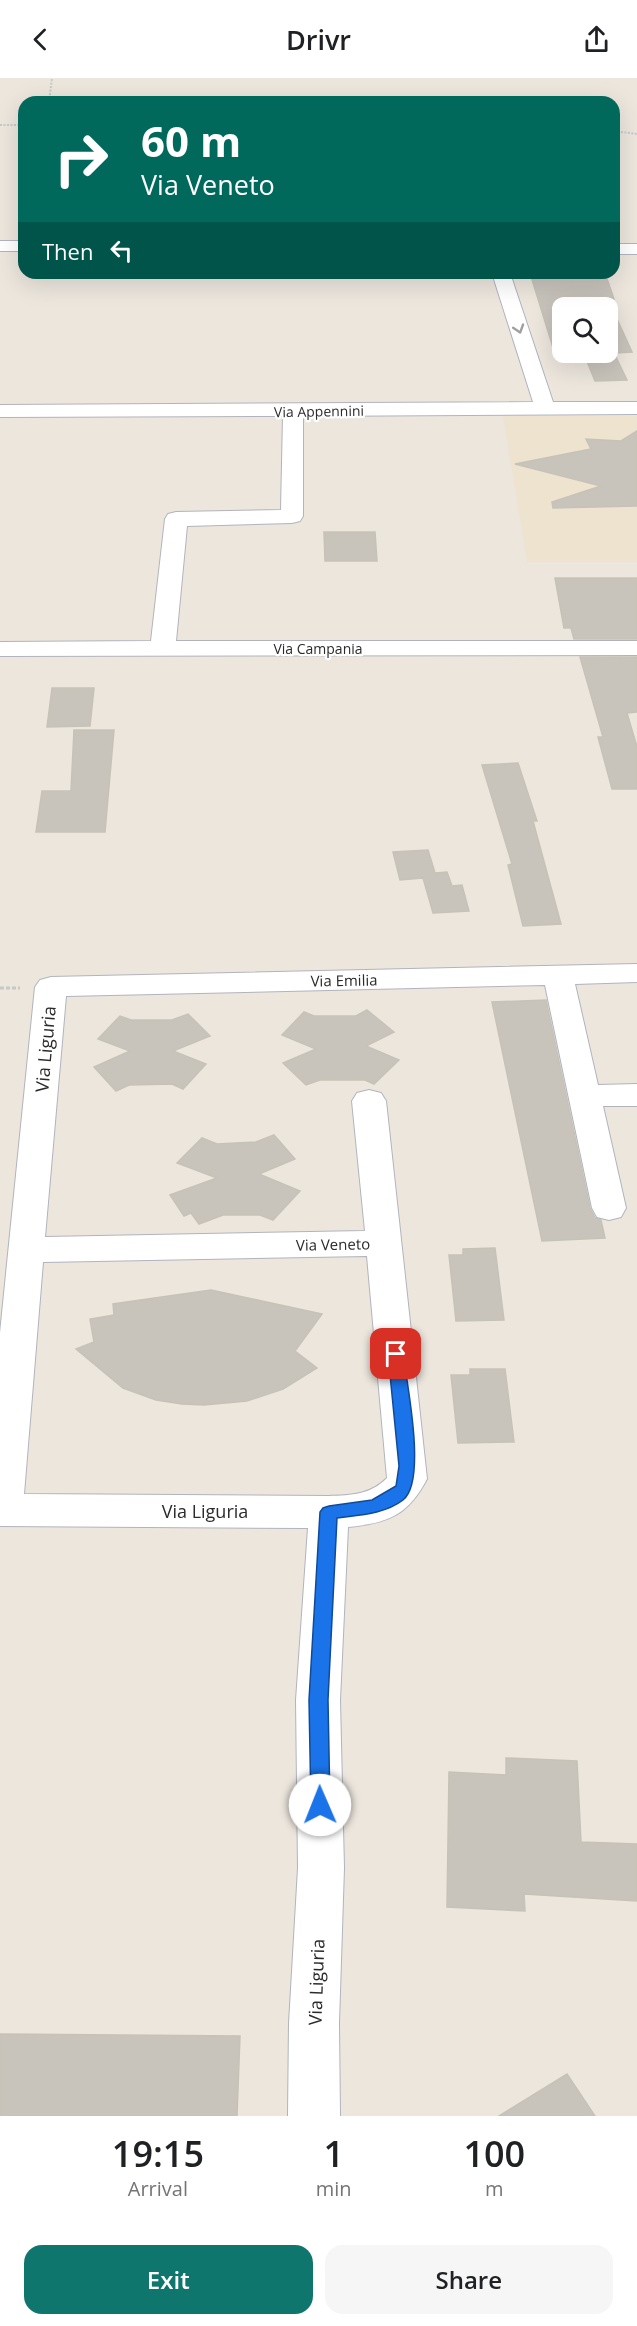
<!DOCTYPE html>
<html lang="en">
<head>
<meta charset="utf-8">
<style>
	:root { --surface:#fff; --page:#f6f6f6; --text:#202124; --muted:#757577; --accent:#0f766e }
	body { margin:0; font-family:"Open Sans",sans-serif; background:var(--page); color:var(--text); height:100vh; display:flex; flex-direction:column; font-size:22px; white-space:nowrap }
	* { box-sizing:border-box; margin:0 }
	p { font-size:20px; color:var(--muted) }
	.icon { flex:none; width:33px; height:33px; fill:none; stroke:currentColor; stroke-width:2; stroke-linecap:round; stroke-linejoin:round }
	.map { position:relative; height:2038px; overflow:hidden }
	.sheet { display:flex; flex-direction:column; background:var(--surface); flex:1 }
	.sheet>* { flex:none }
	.banner { position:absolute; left:18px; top:18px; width:602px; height:183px; border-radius:18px; box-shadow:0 6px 24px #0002; background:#00695c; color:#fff; overflow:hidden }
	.controls { position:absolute; left:552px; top:219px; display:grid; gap:12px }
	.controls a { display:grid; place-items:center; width:66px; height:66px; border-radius:12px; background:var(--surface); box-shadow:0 6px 24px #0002; font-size:30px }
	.pin { position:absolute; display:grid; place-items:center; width:51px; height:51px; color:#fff; margin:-26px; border-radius:12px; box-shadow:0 3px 9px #0006 }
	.me { position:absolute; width:66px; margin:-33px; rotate:359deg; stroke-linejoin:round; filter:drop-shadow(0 0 4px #0008) }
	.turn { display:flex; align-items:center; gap:21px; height:126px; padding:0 24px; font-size:27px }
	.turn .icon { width:78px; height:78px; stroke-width:2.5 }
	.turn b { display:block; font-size:42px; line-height:51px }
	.then { display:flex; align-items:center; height:57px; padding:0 24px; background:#0003; gap:12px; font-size:22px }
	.eta { display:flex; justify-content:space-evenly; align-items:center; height:102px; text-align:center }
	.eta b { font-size:36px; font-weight:600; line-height:42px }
	.cta { display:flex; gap:12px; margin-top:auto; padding:12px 24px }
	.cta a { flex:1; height:69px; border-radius:18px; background:var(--accent); color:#fff; font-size:24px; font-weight:600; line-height:69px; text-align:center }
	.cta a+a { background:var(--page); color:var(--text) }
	header { display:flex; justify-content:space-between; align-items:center; height:78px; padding:0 24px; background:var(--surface); font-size:27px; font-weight:600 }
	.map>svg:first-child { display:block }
	.education { fill:#ede3ce }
	.building { fill:#c8c4bc; stroke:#c7c2b7; stroke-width:1.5; fill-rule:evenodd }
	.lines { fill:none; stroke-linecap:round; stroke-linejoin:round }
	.minor-casing { stroke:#b1b4be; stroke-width:2 }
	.path-far1 { stroke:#c8c8c8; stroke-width:2; stroke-dasharray:2 1.5; stroke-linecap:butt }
	.path { stroke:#c8c8c8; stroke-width:3; stroke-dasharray:4 2; stroke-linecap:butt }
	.minor { fill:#fff; fill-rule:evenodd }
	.oneway { stroke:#a0a0a0 }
	.route { fill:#1a73e8; stroke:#114b97; stroke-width:1.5 }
	.labels { text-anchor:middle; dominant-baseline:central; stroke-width:4.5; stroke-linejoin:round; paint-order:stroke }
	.far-street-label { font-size:14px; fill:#2b2b2b; stroke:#fff }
	.street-label { font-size:15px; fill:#2b2b2b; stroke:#fff }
	.near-street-label { font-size:18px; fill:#2b2b2b; stroke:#fff }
</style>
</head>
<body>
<header><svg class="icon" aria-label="back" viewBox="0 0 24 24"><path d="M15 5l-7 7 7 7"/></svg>Drivr<svg class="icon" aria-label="share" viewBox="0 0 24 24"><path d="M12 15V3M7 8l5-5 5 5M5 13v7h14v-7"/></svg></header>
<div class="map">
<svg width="637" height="2038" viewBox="0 0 637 2038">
	<rect width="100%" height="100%" fill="#ece6dd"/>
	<path class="education" d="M 503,338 L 637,338 L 637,484 L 527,484 Z"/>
	<path class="building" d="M 530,195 L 605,195 L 614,221 L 608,221 L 632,274 L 614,275 L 627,302 L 595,303 L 584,276 L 555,276 ZM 562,230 L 608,230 L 608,274 L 562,274 Z
		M 637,353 L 637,428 L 553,430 L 552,424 L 601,408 L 515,386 L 591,371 L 586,361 L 621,363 Z
		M 324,454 L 375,454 L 377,483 L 325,483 Z
		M 555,500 L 637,500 L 637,561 L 574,561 L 571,550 L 564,550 Z
		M 580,579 L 637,579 L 637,634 L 627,635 L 637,669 L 637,711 L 612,711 L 598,659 L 603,659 Z
		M 52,610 L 94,610 L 90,648 L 47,649 Z
		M 74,652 L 114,652 L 105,754 L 36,754 L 42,713 L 71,713 Z
		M 518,685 L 537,743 L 533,743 L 561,846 L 523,848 L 508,787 L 512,786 L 482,687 Z
		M 428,772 L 435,795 L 447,794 L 452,808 L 462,807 L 469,833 L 433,835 L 423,800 L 400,802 L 393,774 Z
		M 546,922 L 590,1130 L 595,1140 L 601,1142 L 605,1160 L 542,1163 L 492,924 Z
		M 367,932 L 394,954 L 366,968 L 399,982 L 374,1006 L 365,1002 L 320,1002 L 306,1007 L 283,985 L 316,971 L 282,957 L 304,934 L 314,938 L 356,938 Z
		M 188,936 L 210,958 L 173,973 L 206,986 L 183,1011 L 172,1006 L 129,1007 L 116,1013 L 94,989 L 130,973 L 98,961 L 120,938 L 131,942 L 172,942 Z
		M 274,1057 L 295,1081 L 259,1096 L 300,1113 L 273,1142 L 260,1137 L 223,1137 L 199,1146 L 191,1135 L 184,1138 L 170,1117 L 217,1100 L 177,1085 L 202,1060 L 217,1066 L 256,1064 Z
		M 495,1170 L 504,1242 L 456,1243 L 449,1177 L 463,1177 L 463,1171 Z
		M 211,1212 L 322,1236 L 295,1273 L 317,1290 L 283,1311 L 247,1323 L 204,1327 L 182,1326 L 156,1322 L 123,1310 L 76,1271 L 94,1264 L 90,1241 L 114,1237 L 113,1226 Z
		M 470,1291 L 505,1291 L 514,1364 L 458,1365 L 451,1297 L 470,1297 Z
		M 506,1680 L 577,1683 L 581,1764 L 637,1766 L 637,1823 L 524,1816 L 525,1833 L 447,1829 L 449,1694 L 506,1697 Z
		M 0,1956 L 240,1958 L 237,2038 L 0,2038 Z
		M 567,1996 L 595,2038 L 499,2038 Z"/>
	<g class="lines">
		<defs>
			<path id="minor" d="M 0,163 L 24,163 L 24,173 L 0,173 Z
				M 614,166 L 637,166 L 637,176 L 614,176 Z
				M 492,195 L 510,195 L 553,324 L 637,324 L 637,336 L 303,338 L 303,438 L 300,443 L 292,445 L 187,448 L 176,563 L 637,563 L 637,577 L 0,578 L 0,564 L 151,563 L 165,441 L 168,436 L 176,434 L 281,432 L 283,338 L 0,339 L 0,327 L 533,324 Z
				M 637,886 L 637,904 L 575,906 L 598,1007 L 637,1006 L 637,1028 L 603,1028 L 626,1130 L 621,1139 L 609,1142 L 597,1139 L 592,1130 L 545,907 L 66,918 L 45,1159 L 365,1153 L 352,1023 L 357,1015 L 369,1012 L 381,1015 L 386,1023 L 427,1401 C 408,1437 389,1445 348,1449 L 340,1622 L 344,1790 L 339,1945 L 340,2038 L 288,2038 L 289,1945 L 298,1790 L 296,1622 L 308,1450 L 0,1448 L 0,1255 L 35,909 L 40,902 L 51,899 ZM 367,1178 L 387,1400 C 370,1417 352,1417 329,1418 L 24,1416 L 43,1184 Z"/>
		</defs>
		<use href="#minor" class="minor-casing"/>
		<path class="path-far1" d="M 49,24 L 52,0
			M 516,24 L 518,22
			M 0,47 L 24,47
			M 614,53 L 637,56"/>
		<path class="path" d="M 0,910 L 20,910"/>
		<use href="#minor" class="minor"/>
	</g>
	<defs><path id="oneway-chevron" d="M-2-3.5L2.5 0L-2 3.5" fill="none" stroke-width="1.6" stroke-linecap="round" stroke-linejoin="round" transform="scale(1.5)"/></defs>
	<use class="oneway" href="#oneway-chevron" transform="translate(519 251) rotate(72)"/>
	<path class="route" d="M 396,1271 L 403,1276 C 407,1306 427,1403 403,1422 C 385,1436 359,1437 337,1440 L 328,1622 L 330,1727 L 327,1733 L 320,1736 L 313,1733 L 311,1727 L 309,1622 L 320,1434 L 323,1430 L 329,1428 L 372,1422 L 396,1408 L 399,1388 L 388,1276 Z"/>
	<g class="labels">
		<g class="far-street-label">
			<text transform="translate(319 333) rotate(-1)">Via Appennini</text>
			<text x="318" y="570">Via Campania</text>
		</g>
		<g class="street-label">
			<text transform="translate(344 902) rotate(-1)">Via Emilia</text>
			<text transform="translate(333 1166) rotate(-1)">Via Veneto</text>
		</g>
		<g class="near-street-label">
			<text transform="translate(45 971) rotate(-85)">Via Liguria</text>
			<text x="205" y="1433">Via Liguria</text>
			<text transform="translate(316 1904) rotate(-88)">Via Liguria</text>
		</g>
	</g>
</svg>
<div class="controls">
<a><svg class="icon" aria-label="search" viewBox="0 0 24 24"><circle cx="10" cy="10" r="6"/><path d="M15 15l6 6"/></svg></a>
</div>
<div class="pin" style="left:396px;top:1276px;background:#d93025"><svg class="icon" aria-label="arrive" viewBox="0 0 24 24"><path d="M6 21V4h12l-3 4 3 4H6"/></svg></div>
<svg class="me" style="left:320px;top:1727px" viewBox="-20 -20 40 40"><circle r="19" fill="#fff"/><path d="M0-13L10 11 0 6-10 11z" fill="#1a73e8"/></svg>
<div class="banner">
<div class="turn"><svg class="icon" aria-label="right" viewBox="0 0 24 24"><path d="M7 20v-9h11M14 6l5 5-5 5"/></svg><div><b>60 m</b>Via Veneto</div></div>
<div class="then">Then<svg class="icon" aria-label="left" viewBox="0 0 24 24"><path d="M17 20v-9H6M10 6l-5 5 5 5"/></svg></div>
</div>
</div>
<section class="sheet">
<div class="eta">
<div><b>19:15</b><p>Arrival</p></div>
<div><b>1</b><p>min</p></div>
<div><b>100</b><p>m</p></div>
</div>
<div class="cta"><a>Exit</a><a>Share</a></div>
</section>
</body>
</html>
